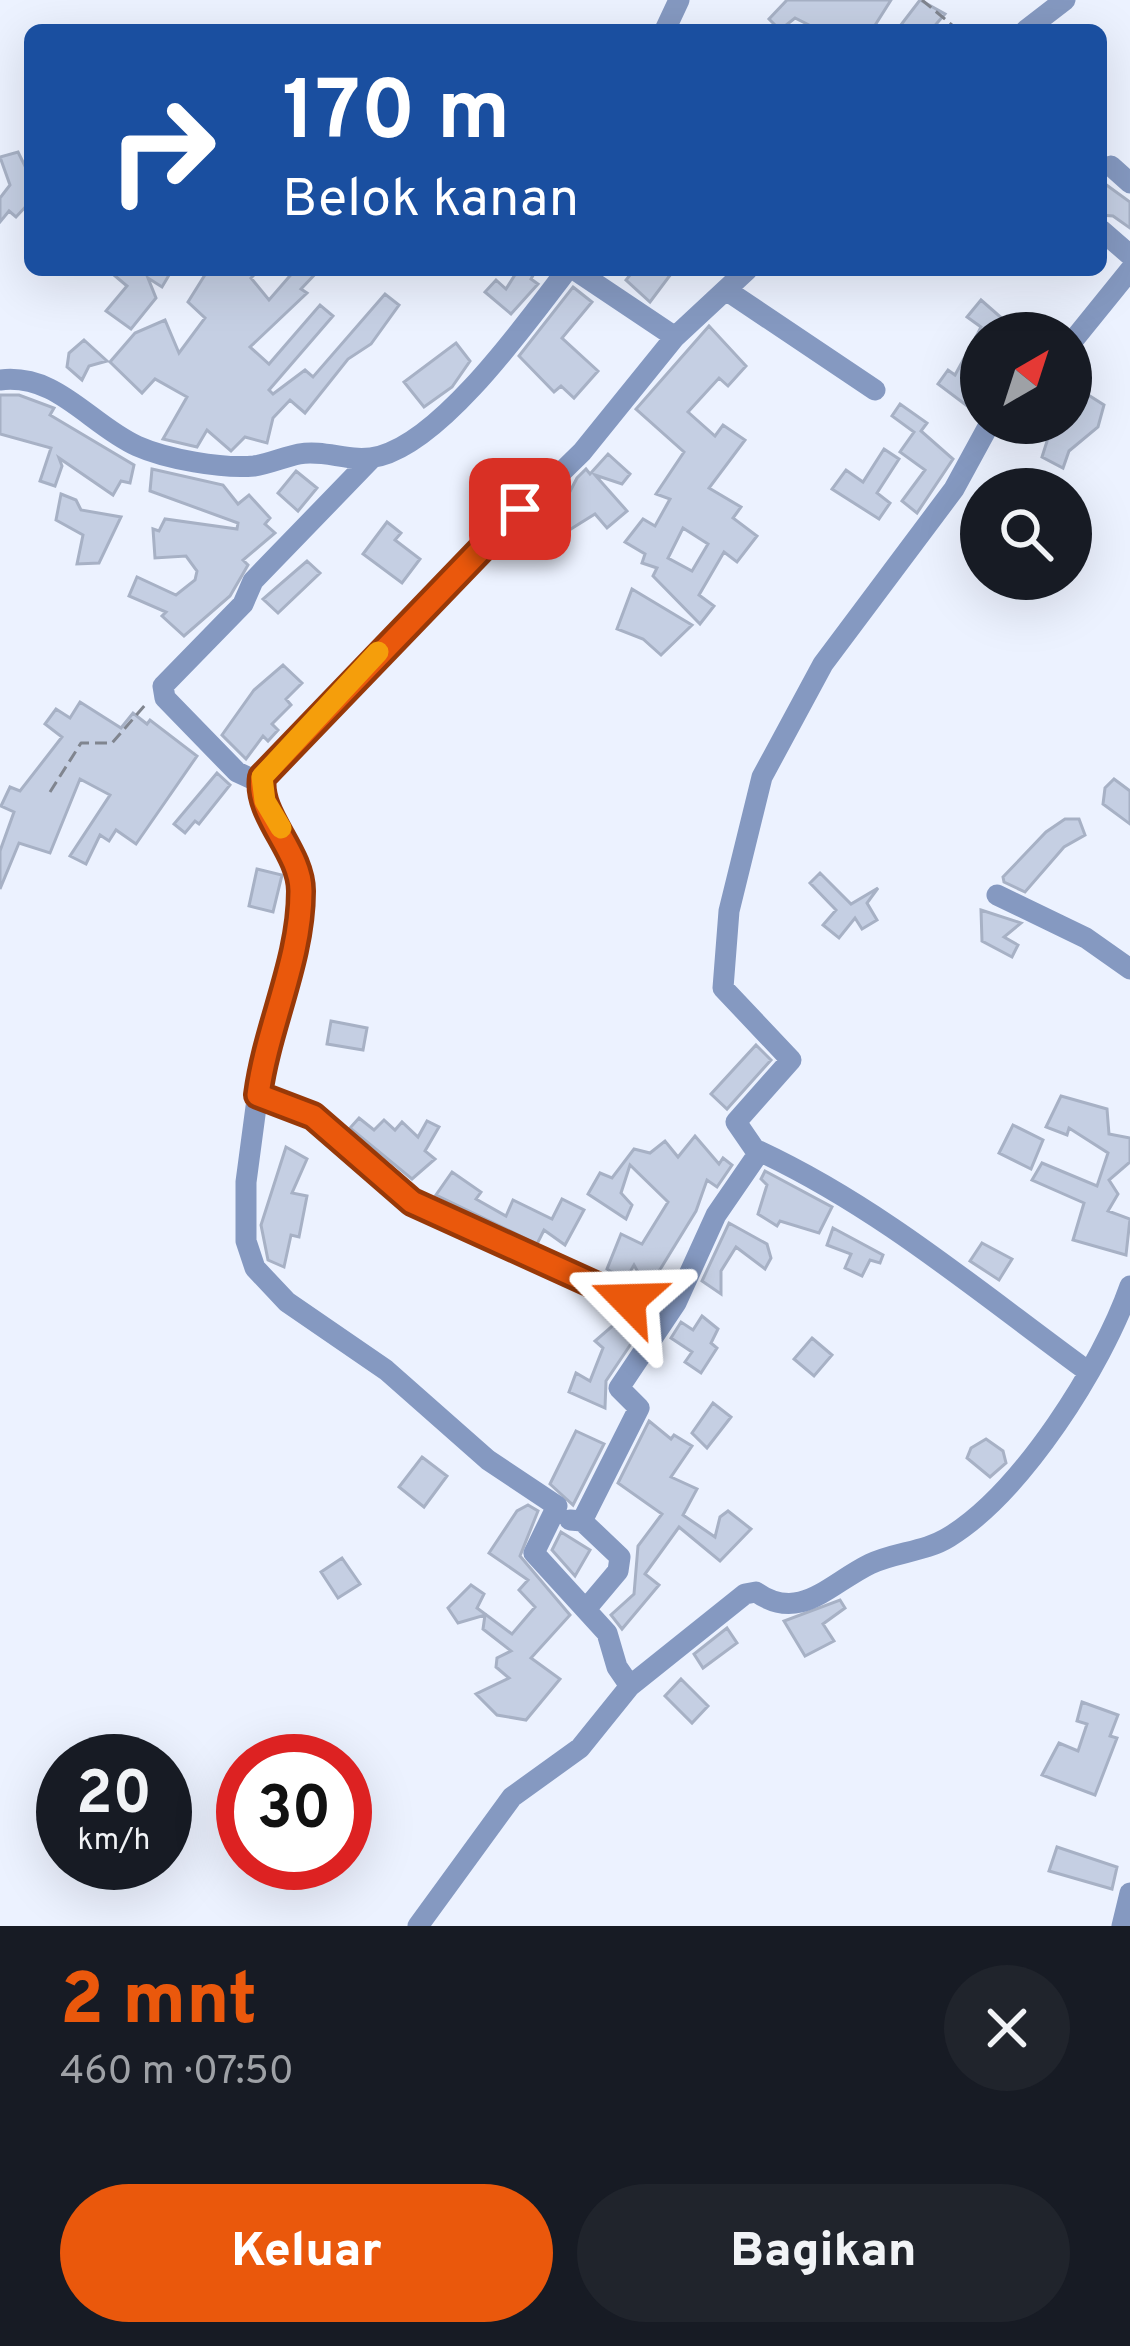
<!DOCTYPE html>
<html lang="id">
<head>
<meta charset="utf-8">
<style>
	:root { --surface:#171b24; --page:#20242c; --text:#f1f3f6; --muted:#9ea1a6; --accent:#ea580c }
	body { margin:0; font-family:Overpass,sans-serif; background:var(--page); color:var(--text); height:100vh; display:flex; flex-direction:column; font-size:45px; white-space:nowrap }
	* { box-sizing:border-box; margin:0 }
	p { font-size:39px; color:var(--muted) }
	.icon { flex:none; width:66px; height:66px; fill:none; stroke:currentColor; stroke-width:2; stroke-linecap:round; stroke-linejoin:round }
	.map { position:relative; height:1926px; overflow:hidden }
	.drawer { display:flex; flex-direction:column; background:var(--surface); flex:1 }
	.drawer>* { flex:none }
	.banner { position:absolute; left:24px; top:24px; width:1083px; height:252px; border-radius:18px; box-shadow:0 12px 48px #0002; background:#1a4fa0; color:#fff; overflow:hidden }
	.needle { width:78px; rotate:39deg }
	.fabs { position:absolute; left:960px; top:312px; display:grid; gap:24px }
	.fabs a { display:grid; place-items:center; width:132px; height:132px; border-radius:50%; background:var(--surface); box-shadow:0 12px 48px #0002; font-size:60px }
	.speed { position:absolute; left:36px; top:1734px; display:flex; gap:24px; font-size:60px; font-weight:700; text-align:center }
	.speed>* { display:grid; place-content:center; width:156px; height:156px; border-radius:50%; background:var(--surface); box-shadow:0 12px 48px #0002; line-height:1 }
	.speed small { font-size:30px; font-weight:400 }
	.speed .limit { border:18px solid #d22; background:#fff; color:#111 }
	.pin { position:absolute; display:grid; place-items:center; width:102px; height:102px; color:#fff; margin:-51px; border-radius:24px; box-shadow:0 6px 18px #0006 }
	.me { position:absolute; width:132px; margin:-66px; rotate:292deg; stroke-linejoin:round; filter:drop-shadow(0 0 9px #0008) }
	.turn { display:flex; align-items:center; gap:42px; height:252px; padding:0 60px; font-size:54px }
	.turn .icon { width:156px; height:156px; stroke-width:2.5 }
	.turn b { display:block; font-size:84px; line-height:102px }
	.round { display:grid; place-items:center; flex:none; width:126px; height:126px; border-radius:63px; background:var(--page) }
	.summary { display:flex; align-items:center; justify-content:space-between; height:204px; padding:0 60px }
	h1 { font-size:72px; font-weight:800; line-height:90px; color:var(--accent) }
	.primary-button { display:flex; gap:24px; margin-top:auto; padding:24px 60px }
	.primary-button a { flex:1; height:138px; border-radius:72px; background:var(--accent); color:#fff; font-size:48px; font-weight:800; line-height:138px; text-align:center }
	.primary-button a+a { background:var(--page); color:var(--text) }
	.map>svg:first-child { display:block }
	.building { fill:#c5cfe3; stroke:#a7b1c5; stroke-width:3; fill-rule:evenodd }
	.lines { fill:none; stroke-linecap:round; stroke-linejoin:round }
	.path { stroke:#80858f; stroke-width:3; stroke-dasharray:12 6; stroke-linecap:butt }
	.minor { stroke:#8599c1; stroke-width:21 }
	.route-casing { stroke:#983908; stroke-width:30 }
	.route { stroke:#ea580c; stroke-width:21 }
	.slow { stroke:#f59e0b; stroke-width:21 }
</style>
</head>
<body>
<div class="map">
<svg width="1130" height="1926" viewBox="0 0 1130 1926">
	<rect width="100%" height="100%" fill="#ecf2ff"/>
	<path class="building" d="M 787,0 L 891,0 L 872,30 L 819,30 L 795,18 L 780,30 L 769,19 Z
		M 920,0 L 945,14 L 931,30 L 897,30 Z
		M 18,152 L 30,176 L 30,202 L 16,217 L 9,211 L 0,222 L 0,198 L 10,185 L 0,157 Z
		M 1101,181 L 1130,202 L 1130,228 L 1113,216 L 1101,215 Z
		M 108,270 L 172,270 L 162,287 L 148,278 L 156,298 L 131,329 L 106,311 L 127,286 Z
		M 208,270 L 259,270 L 251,278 L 269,300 L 295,270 L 319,270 L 301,289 L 307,293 L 250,347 L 269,364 L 320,305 L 333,316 L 269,390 L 273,394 L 305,370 L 313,377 L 385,294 L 399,305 L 371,344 L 348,359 L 305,413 L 290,400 L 273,418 L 267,443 L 245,437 L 231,451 L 207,430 L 197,447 L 163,439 L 187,397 L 155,379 L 142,393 L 110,362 L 135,333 L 165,320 L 179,353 L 205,318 L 188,302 Z
		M 518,270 L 536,270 L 531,279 L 538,284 L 511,314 L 485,292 L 496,280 L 506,289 Z
		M 634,270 L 674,270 L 650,302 L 626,280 Z
		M 573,287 L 592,302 L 562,338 L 598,371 L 574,398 L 561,386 L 554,392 L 519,356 Z
		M 981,300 L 1012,327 L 1003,333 L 981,333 L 978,414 L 938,384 L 948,370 L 955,375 L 978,333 L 981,327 L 967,317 Z
		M 709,326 L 746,366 L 728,386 L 719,378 L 688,412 L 715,436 L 723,425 L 745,440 L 709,488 L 741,507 L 733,518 L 757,536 L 737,562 L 724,552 L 699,595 L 714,606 L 700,624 L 653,576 L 657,568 L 642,563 L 645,554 L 625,542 L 643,519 L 655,526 L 670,499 L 656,494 L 684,452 L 636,409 ZM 683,528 L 708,544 L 692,571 L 668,558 Z
		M 84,340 L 107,361 L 89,366 L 82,380 L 67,367 L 69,353 Z
		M 456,343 L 470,361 L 452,387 L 424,407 L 404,382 Z
		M 1071,384 L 1104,405 L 1098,427 L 1069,451 L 1063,468 L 1042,457 L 1049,435 L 1030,423 L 1071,423 Z
		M 0,395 L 19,395 L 54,408 L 50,415 L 134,465 L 130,483 L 121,481 L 113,495 L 59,458 L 62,466 L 55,486 L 40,481 L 51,448 L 0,434 Z
		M 900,404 L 927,423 L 921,431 L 953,459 L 917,513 L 902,501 L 925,470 L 900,452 L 914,432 L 892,416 Z
		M 884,449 L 899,459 L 877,493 L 890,503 L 879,519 L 832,489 L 846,470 L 863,482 Z
		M 608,454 L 630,474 L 622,484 L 595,475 L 627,511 L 607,528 L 595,514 L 526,557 L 514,539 L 544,514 L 552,526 L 577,478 L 586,469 L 590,474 Z
		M 152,469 L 223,485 L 238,504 L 249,495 L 270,518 L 265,524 L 275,533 L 243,560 L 248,565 L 230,596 L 184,636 L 162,616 L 166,612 L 129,596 L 137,577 L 176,595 L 195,580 L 197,571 L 186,556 L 155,558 L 153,529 L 159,531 L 165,519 L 237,529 L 238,523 L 150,491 Z
		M 296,471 L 317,488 L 298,511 L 278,493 Z
		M 61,494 L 76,500 L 81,510 L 121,517 L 99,563 L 77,564 L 83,535 L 56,520 Z
		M 387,522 L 401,533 L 395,540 L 420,559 L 402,583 L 363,554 Z
		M 307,561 L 320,573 L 278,613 L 263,599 Z
		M 632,589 L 692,625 L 661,655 L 643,639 L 617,629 Z
		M 283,665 L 302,683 L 286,699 L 291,705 L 272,724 L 278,730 L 268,741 L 263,736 L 246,759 L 222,735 L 254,690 Z
		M 80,702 L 121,728 L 133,713 L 147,724 L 150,720 L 197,756 L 136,844 L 116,830 L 109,841 L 100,835 L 86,864 L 70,856 L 110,795 L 80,779 L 50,853 L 19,843 L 0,889 L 0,851 L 14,812 L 1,806 L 10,787 L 20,791 L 62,737 L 45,724 L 56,709 L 70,718 Z
		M 217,773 L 230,785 L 199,824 L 195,821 L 185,833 L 174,824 Z
		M 1114,779 L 1130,791 L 1130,824 L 1103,804 L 1105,788 Z
		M 1065,819 L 1079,819 L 1085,835 L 1064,847 L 1025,892 L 1004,882 L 1003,877 L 1046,832 Z
		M 257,869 L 282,875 L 273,912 L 249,906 Z
		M 820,873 L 851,904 L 878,888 L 867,903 L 877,920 L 862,929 L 855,918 L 839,938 L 823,925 L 836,910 L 810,883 Z
		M 981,910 L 1021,923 L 1004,937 L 1018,945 L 1012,957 L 982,941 Z
		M 331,1021 L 367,1028 L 363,1050 L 327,1044 Z
		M 756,1045 L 771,1060 L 727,1109 L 711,1094 Z
		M 1061,1096 L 1107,1109 L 1109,1134 L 1130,1138 L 1130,1162 L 1109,1180 L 1118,1194 L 1108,1211 L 1130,1219 L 1126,1255 L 1073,1240 L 1084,1203 L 1032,1180 L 1042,1163 L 1097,1186 L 1108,1153 L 1069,1128 L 1067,1135 L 1046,1127 Z
		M 359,1118 L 374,1130 L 384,1120 L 395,1130 L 402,1122 L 418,1137 L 427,1121 L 439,1127 L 425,1151 L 435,1159 L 412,1179 L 350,1128 Z
		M 1013,1125 L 1043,1140 L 1031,1169 L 999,1153 Z
		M 695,1136 L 719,1164 L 723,1158 L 732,1165 L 717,1187 L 707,1180 L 696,1211 L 653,1281 L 644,1283 L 634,1265 L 625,1281 L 607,1269 L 621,1234 L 642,1244 L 668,1202 L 630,1165 L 621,1193 L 632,1205 L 626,1219 L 588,1194 L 600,1173 L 612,1178 L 634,1149 L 650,1153 L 665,1141 L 678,1157 Z
		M 286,1147 L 307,1159 L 292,1193 L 307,1196 L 299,1237 L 291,1235 L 284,1267 L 268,1260 L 261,1225 Z
		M 765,1171 L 832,1207 L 819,1233 L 780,1221 L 777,1226 L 758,1214 L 767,1185 L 761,1179 Z
		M 452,1172 L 481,1192 L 476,1199 L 506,1216 L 513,1200 L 552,1219 L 562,1199 L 584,1210 L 565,1245 L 544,1230 L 537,1244 L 436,1195 Z
		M 729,1223 L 767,1244 L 771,1258 L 765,1269 L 736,1247 L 721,1271 L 721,1294 L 702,1281 Z
		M 833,1228 L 883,1255 L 880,1263 L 870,1260 L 862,1276 L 845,1268 L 851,1254 L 827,1245 Z
		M 982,1243 L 1012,1259 L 999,1280 L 970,1261 Z
		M 625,1315 L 649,1317 L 606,1381 L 605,1408 L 569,1392 L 576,1373 L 590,1381 L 603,1348 L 595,1341 Z
		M 702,1316 L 718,1329 L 711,1343 L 717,1348 L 701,1373 L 685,1362 L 692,1352 L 671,1338 L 681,1322 L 693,1330 Z
		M 812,1338 L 832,1355 L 814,1376 L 794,1359 Z
		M 713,1403 L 731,1417 L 707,1448 L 692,1433 Z
		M 649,1421 L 671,1439 L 674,1435 L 692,1446 L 671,1477 L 697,1489 L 683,1515 L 715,1537 L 720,1517 L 728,1511 L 751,1529 L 720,1561 L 679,1527 L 645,1574 L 659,1585 L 622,1629 L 611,1615 L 634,1594 L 638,1546 L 662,1514 L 618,1483 Z
		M 576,1431 L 604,1444 L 573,1505 L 550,1484 Z
		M 986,1439 L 1003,1451 L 1006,1463 L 990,1477 L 967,1458 L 971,1448 Z
		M 422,1457 L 447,1476 L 424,1507 L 399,1487 Z
		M 528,1505 L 538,1511 L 520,1556 L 570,1615 L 531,1658 L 560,1679 L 526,1720 L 497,1715 L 476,1694 L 509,1678 L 496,1667 L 497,1658 L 511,1651 L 483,1629 L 485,1615 L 458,1623 L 448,1608 L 471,1585 L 484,1594 L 477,1608 L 512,1634 L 535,1607 L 519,1590 L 528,1580 L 489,1553 L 517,1511 Z
		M 561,1532 L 590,1550 L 575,1576 L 552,1550 Z
		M 342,1558 L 360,1584 L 338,1598 L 321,1572 Z
		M 840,1600 L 845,1608 L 823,1624 L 834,1641 L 805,1656 L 784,1621 Z
		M 727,1628 L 737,1643 L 703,1668 L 694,1654 Z
		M 681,1679 L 708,1706 L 692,1723 L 665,1696 Z
		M 1082,1702 L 1118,1715 L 1110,1736 L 1117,1738 L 1095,1795 L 1042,1775 L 1059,1743 L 1078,1751 L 1087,1724 L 1077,1721 Z
		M 1057,1847 L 1117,1867 L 1112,1889 L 1049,1871 Z"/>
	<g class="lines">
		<path class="path" d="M 922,0 L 958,30
			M 50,792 L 81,743 L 112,743 L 146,704"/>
		<path class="minor" d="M 665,30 L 679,0
			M 1026,30 L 1065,0
			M 1111,166 L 1130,183
			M 1101,230 L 1130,255
			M 575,270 L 675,337 L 747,270
			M 726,290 L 875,390
			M 1071,343 L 1130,270
			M 0,380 C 57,373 89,424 137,446 C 166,459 222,469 254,466 C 269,464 284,457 299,454 C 327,449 351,464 380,456 C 444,439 527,322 567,270
			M 261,783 L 237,772 L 165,698 L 163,686 L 243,604 L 253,581 L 372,458
			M 997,895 L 1086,938 L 1130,969
			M 258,1095 L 313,1116 L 413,1201 L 597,1289 L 629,1301 L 676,1303 L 716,1215 L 758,1154 L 736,1122 L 791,1060 L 723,988 L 729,911 L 762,777 L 823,664 L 954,489 L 990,423
			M 759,1151 C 879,1207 979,1292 1086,1370
			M 570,1520 L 582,1521 L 620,1557 L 618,1571 L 586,1609
			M 582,1521 L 639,1408 L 619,1388 L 676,1303
			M 630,1686 L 617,1667 L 607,1633 L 534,1553 L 557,1506 L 488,1460 L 386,1370 L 287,1302 L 255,1268 L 246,1241 L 246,1182 L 262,1062 L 298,936 L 301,891 L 300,873 L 265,801 L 263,777 L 386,644 L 582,452 L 675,337
			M 418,1926 L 512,1797 L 580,1748 L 630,1686 L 745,1594 L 756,1592 C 800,1623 829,1584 870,1564 C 895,1552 925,1552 949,1537 C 1022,1492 1102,1366 1130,1286
			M 1122,1926 L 1130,1893"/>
	</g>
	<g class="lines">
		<defs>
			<path id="route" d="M 520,509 L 262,777 C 256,815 301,851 301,891 C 301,961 267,1026 258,1095 L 313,1116 L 412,1202 L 628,1300"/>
		</defs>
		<use href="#route" class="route-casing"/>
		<use href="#route" class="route"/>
		<path class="slow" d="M 281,828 L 265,801 L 262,777 L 378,652"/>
	</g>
</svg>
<div class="fabs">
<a><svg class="needle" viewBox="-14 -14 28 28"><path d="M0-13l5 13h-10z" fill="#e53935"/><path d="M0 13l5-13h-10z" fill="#9ea1a6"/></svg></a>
<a><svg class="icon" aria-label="search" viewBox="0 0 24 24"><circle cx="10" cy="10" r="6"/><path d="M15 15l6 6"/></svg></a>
</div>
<div class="speed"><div>20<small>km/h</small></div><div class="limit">30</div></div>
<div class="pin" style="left:520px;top:509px;background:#d93025"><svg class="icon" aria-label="arrive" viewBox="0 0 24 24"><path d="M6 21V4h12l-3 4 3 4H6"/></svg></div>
<svg class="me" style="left:628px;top:1300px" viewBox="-20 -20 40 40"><path d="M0-17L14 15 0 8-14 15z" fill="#ea580c" stroke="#fff" stroke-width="4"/></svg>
<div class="banner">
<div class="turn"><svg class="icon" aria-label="right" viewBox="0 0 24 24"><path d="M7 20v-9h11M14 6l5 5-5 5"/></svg><div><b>170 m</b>Belok kanan</div></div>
</div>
</div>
<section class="drawer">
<div class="summary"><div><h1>2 mnt</h1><p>460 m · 07:50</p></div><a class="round"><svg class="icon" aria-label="close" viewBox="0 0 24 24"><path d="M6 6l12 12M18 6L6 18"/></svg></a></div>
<div class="primary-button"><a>Keluar</a><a>Bagikan</a></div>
</section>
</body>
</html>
